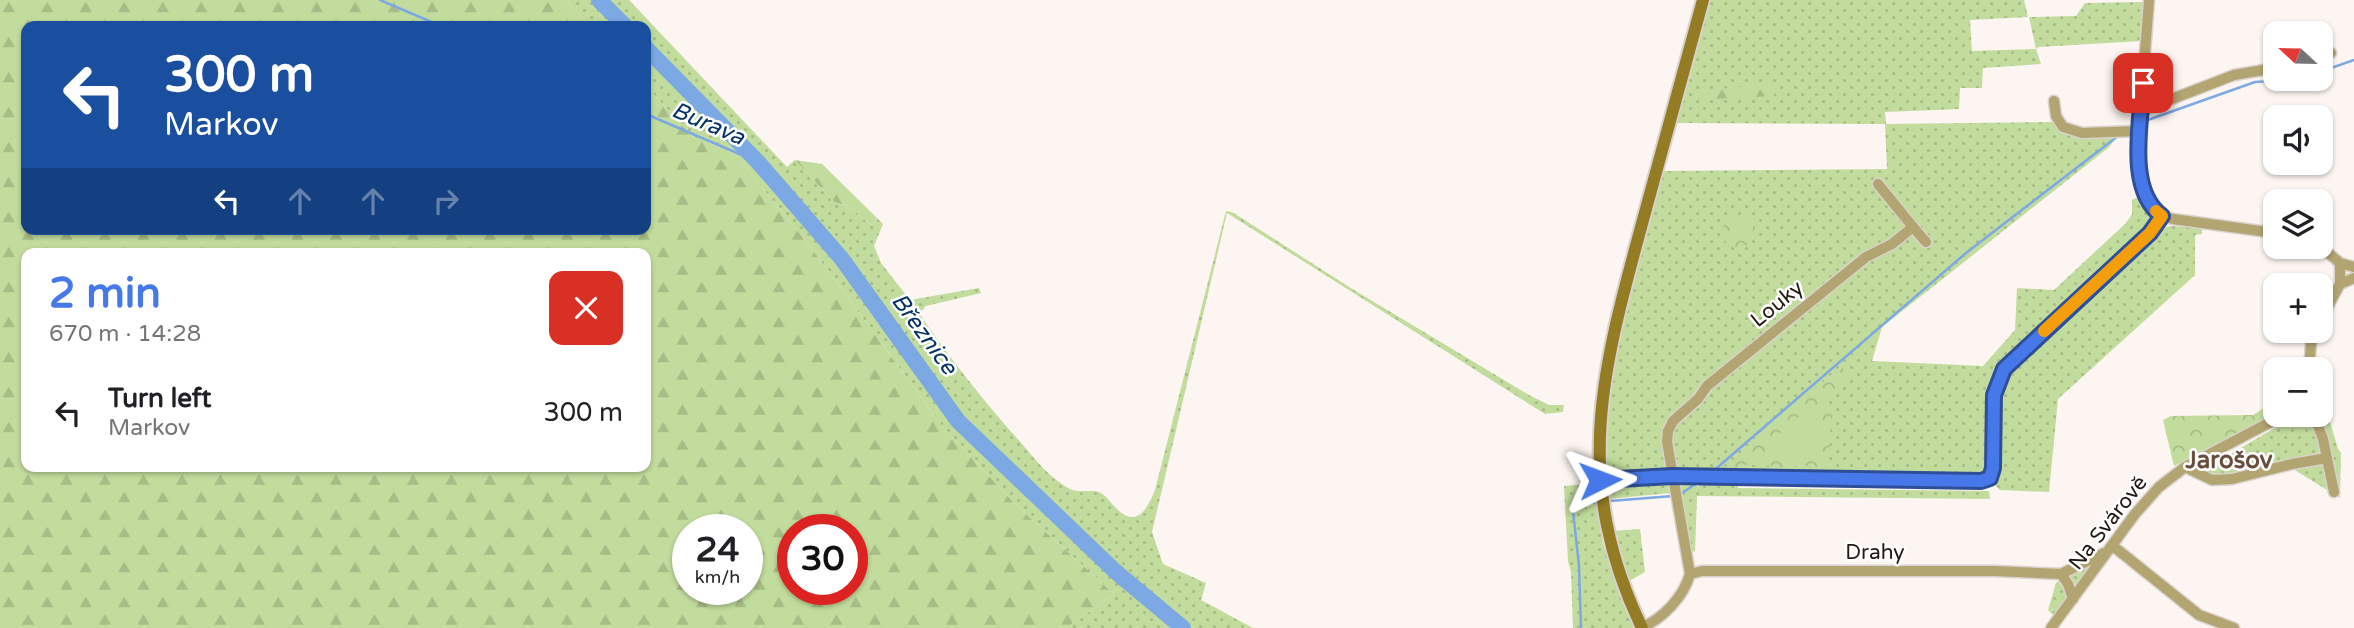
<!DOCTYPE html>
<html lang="en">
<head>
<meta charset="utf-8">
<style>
	:root { --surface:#fff; --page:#f6f6f6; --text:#202124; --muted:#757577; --accent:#4778ea }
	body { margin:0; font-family:"Varela Round",sans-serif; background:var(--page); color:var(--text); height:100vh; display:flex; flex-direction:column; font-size:26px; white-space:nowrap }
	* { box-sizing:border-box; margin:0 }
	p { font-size:23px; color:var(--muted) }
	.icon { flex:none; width:38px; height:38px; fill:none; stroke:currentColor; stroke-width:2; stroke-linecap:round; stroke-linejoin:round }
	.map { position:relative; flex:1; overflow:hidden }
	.panel { position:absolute; left:21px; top:248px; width:630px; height:224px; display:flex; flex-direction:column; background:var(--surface); border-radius:14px; box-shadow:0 2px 5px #0004 }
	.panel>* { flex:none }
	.hud { position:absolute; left:21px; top:21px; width:630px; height:214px; border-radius:14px; box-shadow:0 2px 5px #0004; background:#1a4fa0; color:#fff; overflow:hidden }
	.needle { width:46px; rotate:292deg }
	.tools { position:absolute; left:2263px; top:21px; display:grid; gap:14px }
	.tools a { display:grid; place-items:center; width:70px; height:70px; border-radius:14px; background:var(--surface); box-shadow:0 2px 5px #0004; font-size:35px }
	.speed { position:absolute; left:672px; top:514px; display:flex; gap:14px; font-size:35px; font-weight:700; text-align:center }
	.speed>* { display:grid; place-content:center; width:91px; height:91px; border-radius:50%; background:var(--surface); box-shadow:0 2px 5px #0004; line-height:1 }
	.speed small { font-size:18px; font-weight:400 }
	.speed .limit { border:10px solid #d22; background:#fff; color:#111 }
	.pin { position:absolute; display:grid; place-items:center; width:60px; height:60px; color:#fff; margin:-30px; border-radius:14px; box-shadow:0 4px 10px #0006 }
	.me { position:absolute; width:77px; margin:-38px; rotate:87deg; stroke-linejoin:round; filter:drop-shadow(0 0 5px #0008) }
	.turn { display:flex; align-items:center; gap:24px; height:147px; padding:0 28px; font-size:32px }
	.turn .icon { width:91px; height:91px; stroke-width:2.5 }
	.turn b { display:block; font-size:49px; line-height:60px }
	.lanes { display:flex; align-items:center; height:66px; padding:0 28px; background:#0003; justify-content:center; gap:35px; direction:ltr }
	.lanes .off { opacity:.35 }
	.round { display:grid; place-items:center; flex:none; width:74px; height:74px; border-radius:14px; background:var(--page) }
	.overview { display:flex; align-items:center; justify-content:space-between; height:119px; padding:0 28px }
	h1 { font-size:42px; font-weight:700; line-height:52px; color:var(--accent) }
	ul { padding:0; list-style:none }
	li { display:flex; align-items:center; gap:21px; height:91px; padding:0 28px }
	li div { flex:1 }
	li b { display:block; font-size:26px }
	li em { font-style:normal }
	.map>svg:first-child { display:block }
	.grass { fill:url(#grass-dots) }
	.forest { fill:url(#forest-firs); fill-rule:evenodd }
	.park { fill:url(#park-crowns) }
	.pitch { fill:#c2dc9d }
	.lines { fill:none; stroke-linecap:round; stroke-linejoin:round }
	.stream { stroke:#7ca9e4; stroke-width:2.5 }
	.river { stroke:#7ca9e4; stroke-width:16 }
	.street-casing { stroke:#d9d2cd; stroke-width:13 }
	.secondary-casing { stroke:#d9d2cd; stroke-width:16 }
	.street { stroke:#b3a571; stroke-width:10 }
	.secondary { stroke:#937c23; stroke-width:12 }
	.route-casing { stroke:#2e4e98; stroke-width:18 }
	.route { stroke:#4778ea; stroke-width:12 }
	.slow { stroke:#f59e0b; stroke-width:12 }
	.labels { text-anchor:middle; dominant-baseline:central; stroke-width:5; stroke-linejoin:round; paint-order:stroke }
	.street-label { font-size:21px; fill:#241812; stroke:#fff }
	.water-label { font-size:23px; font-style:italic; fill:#043266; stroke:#fff }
	.quarter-label { font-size:24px; font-weight:bold; fill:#694d3d; stroke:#fff }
</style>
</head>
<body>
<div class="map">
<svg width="2354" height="628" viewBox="0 0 2354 628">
	<defs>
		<pattern id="grass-dots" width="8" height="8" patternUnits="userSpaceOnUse" patternTransform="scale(1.75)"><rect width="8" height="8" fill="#c2dc9d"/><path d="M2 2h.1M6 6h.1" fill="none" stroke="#a7bc86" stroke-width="1.8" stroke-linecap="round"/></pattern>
		<pattern id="forest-firs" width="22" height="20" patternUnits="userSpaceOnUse" patternTransform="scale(1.75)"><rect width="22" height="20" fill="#c2dc9d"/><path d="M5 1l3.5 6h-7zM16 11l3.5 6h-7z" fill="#a7bc86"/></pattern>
		<pattern id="park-crowns" width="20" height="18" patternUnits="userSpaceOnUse" patternTransform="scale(1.75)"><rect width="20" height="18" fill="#c2dc9d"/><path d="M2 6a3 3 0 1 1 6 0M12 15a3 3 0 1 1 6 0" fill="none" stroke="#a7bc86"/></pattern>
	</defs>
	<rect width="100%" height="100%" fill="#fcf5f1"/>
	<path class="grass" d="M 566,0 L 629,0 L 787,167 L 795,160 L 834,202 L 848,206 L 871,225 L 877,218 L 883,224 L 874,246 L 881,263 L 910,300 L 979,288 L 981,293 L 926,306 L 921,312 L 922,318 C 953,362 986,404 1022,444 C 1035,459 1050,478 1068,488 C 1077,494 1090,489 1099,492 C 1106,495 1110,502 1115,507 C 1137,530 1147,509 1155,490 L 1226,211 L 1232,212 L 1354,290 L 1529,395 L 1549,405 L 1564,405 L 1563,412 L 1545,414 L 1227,213 L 1152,532 L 1163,564 L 1206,583 L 1201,600 L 1253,628 L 1066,628 L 1114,594 L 1017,506 L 943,427 L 809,245 L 735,154 L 692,136 L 646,86 L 646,26 L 590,26 Z
		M 1710,0 L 2024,0 L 2028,17 L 1970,20 L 1972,51 L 2036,49 L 2029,17 L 2076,16 L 2085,3 L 2144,2 L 2141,41 L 2039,47 L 2036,49 L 2041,64 L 1983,68 L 1982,88 L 1960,88 L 1959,109 L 1885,112 L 1886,124 L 2055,122 L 2075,137 L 2118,136 L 2108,148 L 1882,327 L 1872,361 L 1983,366 L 2015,330 L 2017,288 L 2054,290 L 2126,223 L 2132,214 L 2132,200 L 2140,196 L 2151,217 L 2148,226 L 2002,365 C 1984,399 1988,432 1988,470 L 1979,477 L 1812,475 L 1812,472 C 1797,471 1782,468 1767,469 C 1756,470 1746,473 1734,473 L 1732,470 L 1665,467 L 1662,472 L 1615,474 L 1605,463 L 1611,375 L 1630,288 L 1662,171 L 1887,169 L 1885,124 L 1674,123 Z
		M 2171,226 L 2202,228 L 2202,234 L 2195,235 L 2195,275 L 2058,399 L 2049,492 L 2000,490 L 1996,486 C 1997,449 1991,408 2006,374 L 2166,227 Z
		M 2321,390 L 2338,449 L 2341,453 L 2340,498 L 2293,469 L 2331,464 L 2315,415 L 2320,415 Z
		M 2297,415 L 2310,417 L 2321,447 L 2318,454 L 2223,479 L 2198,473 Z
		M 1661,480 L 1668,485 L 1670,493 L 1608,499 L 1610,487 L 1616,483 Z
		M 1700,480 L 1738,482 L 1738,488 L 1989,491 L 1990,499 L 1697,496 L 1695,552 L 1690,550 L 1680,488 L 1687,481 L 1692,481 L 1698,487 L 1702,483 Z
		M 1586,484 L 1594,490 L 1603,545 L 1625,606 L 1636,628 L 1573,628 L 1571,572 L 1568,561 L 1564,486 Z
		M 1640,529 L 1645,572 L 1629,581 L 1613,531 Z
		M 2097,561 L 2055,617 L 2048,610 L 2056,583 L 2067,574 Z"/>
	<path class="forest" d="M 0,0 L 566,0 L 590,26 L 26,26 L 26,229 L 646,229 L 646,86 L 692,136 L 735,154 L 809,245 L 943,427 L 1017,506 L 1114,594 L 1066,628 L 0,628 ZM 26,254 L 646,254 L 646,467 L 26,467 ZM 688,530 L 747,530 L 747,590 L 688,590 ZM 793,530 L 852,530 L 852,590 L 793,590 Z
		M 1768,84 L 1773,85 L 1778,90 L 1773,96 L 1714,99 L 1704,98 L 1698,91 Z
		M 795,160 L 822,164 L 877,218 L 871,225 L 848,206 L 834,202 Z"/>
	<path class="park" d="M1722 232a16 16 0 1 1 32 0a16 16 0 1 1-32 0Z
		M 1841,366 L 1847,376 L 1831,395 L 1831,401 L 1823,403 L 1823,408 L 1831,411 L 1829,467 L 1744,465 L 1734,470 L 1723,469 Z
		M 2275,401 L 2275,413 L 2174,466 L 2163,420 L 2171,416 L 2253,415 Z"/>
	<path class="pitch" d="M 1811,412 L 1822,420 L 1823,433 C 1814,446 1796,464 1780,459 L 1773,449 C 1774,433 1796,414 1811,412 Z"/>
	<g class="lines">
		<path class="stream" d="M 380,0 L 441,26
			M 2320,72 L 2354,60
			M 646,114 L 758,162
			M 2142,122 L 2255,82 L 2303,79
			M 1711,473 L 1966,253 L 2118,136
			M 1679,495 L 1703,479
			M 1610,501 L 1673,496
			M 1581,628 L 1579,566 L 1573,511 L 1576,501 L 1596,503"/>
		<path class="river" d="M 599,0 L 625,26
			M 646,48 L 758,162 L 842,259 L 958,421 L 1116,572 L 1183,628"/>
		<defs>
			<path id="street" d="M 2149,0 L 2139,131 L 2140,180 L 2148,203 L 2162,216 L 2173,219 L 2275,233
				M 2320,57 L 2331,53
				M 2054,101 L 2056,116 L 2063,127 L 2082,133 L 2139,131
				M 2141,111 L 2234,75 L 2275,68
				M 1913,227 L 1926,242
				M 2320,246 L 2340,263 L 2354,267
				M 2340,284 L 2354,278
				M 2320,321 L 2340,284 L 2340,263
				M 2309,369 L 2311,344 L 2315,331
				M 2314,415 L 2323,439 L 2334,492
				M 2185,467 L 2212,480 L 2232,479 L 2292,464 L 2327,458
				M 1600,480 L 1672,476 L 1985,481 L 1992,475 L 1993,468 L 1994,395 L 2004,369 L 2150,233 L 2162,216
				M 2113,546 L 2199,615 L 2234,628
				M 1690,574 L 1702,571 L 1995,571 L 2061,574 L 2068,584 L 2073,599
				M 2061,574 L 2104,553
				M 1642,627 C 1663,619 1684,596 1690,574 L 1667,442 L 1668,431 L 1673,421 L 1698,399 L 1707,386 L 1866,257 L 1892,244 L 1913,227 L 1878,184
				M 2051,628 L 2135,514 L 2159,487 L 2185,467 L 2284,415"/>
			<path id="secondary" d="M 1642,628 C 1571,479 1602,371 1643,220 C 1663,147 1683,73 1703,0"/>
		</defs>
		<use href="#street" class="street-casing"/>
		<use href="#secondary" class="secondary-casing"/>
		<use href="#street" class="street"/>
		<use href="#secondary" class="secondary"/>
	</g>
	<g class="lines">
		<defs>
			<path id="route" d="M 1600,480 L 1672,476 L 1981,481 L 1990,478 L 1993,468 L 1994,395 L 2004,369 L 2150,233 L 2162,216 C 2126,190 2141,122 2143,83"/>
		</defs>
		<use href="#route" class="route-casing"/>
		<use href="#route" class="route"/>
		<path class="slow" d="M 2044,331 L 2150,233 L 2162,216 L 2156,211"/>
	</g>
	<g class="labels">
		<g class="street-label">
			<text transform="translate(1777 304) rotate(-39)">Louky</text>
			<text transform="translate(2108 523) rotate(-52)">Na Svárově</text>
			<text x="1875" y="552">Drahy</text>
		</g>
		<g class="water-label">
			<text transform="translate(708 124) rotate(23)">Burava</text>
			<text transform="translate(924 334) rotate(54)">Březnice</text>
		</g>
		<g class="quarter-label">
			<text x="2229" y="460">Jarošov</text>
		</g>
	</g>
</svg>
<div class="tools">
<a><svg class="needle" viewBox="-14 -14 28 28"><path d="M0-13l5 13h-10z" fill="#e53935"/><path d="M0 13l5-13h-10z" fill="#757577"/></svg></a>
<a><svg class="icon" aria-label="sound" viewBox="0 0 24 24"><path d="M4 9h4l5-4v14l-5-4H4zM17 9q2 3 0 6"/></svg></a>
<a><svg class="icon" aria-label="layers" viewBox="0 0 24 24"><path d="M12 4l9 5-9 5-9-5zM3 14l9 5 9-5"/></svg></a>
<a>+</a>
<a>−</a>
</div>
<div class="speed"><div>24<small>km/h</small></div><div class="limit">30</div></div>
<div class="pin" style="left:2143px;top:83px;background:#d93025"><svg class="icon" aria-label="arrive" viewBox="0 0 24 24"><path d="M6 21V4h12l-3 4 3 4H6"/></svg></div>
<svg class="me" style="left:1600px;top:480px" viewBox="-20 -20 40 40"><path d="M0-17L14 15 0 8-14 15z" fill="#4778ea" stroke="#fff" stroke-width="4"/></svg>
<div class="hud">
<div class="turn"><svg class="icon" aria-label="left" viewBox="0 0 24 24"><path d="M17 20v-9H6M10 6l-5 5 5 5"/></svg><div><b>300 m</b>Markov</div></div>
<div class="lanes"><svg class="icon" aria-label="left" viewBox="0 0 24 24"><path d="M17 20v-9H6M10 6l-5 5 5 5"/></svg><svg class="icon off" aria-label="ahead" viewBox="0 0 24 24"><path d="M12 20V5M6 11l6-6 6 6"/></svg><svg class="icon off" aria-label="ahead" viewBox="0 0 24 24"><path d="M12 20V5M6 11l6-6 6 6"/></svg><svg class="icon off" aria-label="right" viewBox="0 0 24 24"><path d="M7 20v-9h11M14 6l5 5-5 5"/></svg></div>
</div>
<section class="panel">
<div class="overview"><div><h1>2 min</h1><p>670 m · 14:28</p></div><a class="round" style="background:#d93025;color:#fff"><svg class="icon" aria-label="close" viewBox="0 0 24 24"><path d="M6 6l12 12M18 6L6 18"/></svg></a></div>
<ul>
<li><svg class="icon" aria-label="left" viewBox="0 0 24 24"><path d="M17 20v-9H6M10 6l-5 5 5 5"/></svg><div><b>Turn left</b><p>Markov</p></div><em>300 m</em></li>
</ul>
</section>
</div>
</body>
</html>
